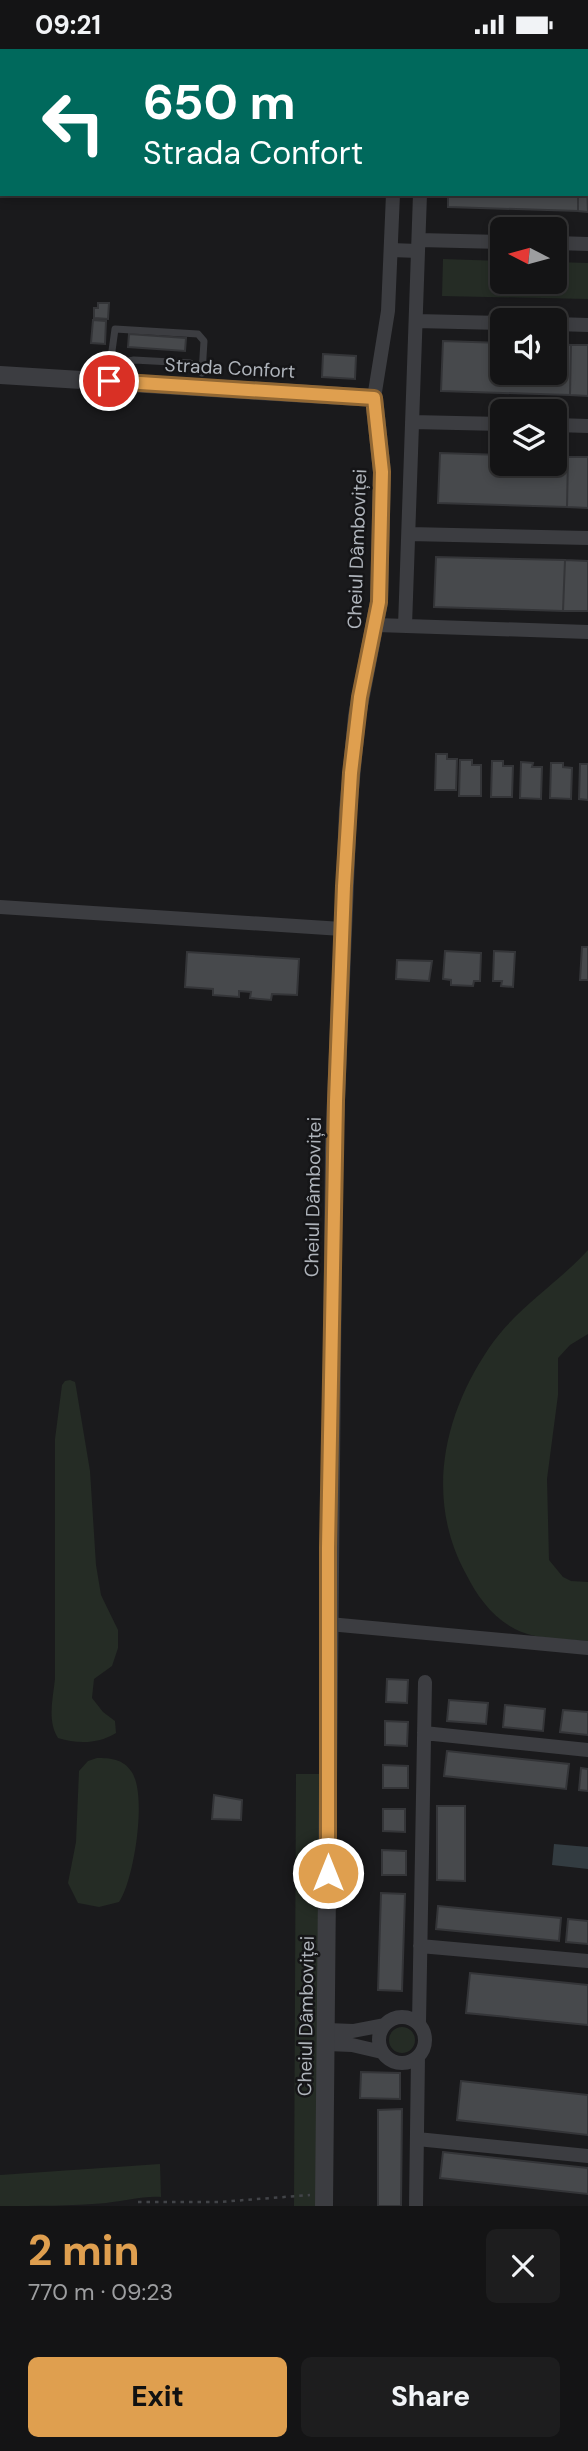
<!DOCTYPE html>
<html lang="en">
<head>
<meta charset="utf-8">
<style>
	:root { --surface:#141415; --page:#1d1d1e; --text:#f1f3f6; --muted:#9d9ea0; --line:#333334; --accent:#df9f4f }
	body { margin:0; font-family:"DM Sans",sans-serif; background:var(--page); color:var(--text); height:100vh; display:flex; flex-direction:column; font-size:26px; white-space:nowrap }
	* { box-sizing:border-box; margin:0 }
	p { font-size:23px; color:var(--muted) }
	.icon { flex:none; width:38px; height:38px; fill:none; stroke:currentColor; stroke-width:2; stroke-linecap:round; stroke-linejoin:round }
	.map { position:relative; height:2157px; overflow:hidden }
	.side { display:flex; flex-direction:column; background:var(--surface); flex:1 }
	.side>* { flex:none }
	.guide { position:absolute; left:0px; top:0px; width:588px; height:147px; box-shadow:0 4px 10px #0003,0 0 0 2px var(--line); background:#00695c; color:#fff; overflow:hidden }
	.needle { width:46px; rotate:276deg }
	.tools { position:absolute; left:490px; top:168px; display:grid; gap:14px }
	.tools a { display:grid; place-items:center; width:77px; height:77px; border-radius:10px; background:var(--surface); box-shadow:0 4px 10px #0003,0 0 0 2px var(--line); font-size:35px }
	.pin { position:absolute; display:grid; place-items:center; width:60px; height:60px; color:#fff; margin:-30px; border:4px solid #fff; border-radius:50%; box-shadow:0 2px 7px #0007 }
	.me { position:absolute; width:77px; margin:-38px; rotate:0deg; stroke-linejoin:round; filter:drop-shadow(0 0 5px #0008) }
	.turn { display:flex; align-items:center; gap:24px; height:147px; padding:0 28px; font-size:32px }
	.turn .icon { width:91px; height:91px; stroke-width:2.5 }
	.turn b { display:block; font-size:49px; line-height:60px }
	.round { display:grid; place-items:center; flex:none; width:74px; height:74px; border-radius:10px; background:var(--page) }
	.summary { display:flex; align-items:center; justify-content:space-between; height:119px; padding:0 28px }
	h1 { font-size:42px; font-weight:800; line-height:52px; color:var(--accent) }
	.button { display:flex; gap:14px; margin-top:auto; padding:14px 28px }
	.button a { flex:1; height:80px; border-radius:10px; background:var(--accent); color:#111; font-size:28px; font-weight:800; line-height:80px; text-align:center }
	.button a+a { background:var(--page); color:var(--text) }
	.status { display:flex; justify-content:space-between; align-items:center; height:49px; padding:0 35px; background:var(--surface); direction:ltr }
	.status svg { height:19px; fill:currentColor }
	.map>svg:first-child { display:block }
	.green { fill:#252c25 }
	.water { fill:#333c41 }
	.building { fill:#47494c; stroke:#343538; stroke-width:2 }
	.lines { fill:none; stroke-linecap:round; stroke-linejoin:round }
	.path { stroke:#424448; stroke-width:2.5; stroke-dasharray:3.5 5; stroke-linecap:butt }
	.service { stroke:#3c3d41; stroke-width:7 }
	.minor { stroke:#3c3d41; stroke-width:14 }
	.tertiary { stroke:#3c3d41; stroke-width:18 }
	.route-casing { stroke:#916733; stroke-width:18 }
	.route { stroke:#df9f4f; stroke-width:12 }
	.labels { text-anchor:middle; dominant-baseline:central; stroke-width:5; stroke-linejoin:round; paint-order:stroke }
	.street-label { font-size:19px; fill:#aeb3ba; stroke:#151517 }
</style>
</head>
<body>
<div class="status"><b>09:21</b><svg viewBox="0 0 49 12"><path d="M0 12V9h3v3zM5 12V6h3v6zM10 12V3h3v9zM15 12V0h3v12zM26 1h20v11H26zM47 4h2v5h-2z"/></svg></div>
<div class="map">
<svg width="588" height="2157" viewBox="0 0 588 2157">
	<rect width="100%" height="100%" fill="#1a1a1c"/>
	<path class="green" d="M 443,210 L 502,212 L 502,233 L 555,233 L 555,213 L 588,214 L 588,250 L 442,247 Z
		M 588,1201 L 588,1285 L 570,1296 L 558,1309 L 558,1346 L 547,1430 L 549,1511 L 563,1528 L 571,1532 L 588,1533 L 588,1592 C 565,1590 536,1591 515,1580 C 492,1568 477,1547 466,1525 C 425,1450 443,1367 489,1299 C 515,1260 557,1235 588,1201 Z
		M 70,1331 L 75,1333 L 76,1338 L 90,1422 L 96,1516 L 101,1546 L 118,1581 L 118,1599 L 112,1617 L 94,1630 L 92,1649 L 103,1663 L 115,1672 L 116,1684 C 98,1695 78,1695 58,1689 C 47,1672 53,1649 55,1630 L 55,1390 L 62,1336 L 65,1332 Z
		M 97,1709 C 110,1709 123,1710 131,1722 C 148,1744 134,1832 119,1853 L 99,1858 L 78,1854 L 68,1834 L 76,1793 L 79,1722 L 88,1712 Z
		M 296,1725 L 321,1725 L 318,2157 L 294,2157 Z
		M389 1991a13 13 0 1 1 26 0a13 13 0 1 1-26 0Z
		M 160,2115 L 161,2148 C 142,2147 125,2152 106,2154 C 71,2157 36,2157 0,2157 L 0,2126 Z"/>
	<path class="water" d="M 554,1795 L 588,1798 L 588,1820 L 552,1816 Z"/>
	<path class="building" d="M 452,0 L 581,0 L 452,2 Z
		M 586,112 L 588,163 L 578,162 L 578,145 L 586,145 Z
		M 448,145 L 578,145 L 578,162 L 448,158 Z
		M 98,254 L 109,254 L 108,270 L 94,269 L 94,259 L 98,259 Z
		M 93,271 L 106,272 L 105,295 L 91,294 Z
		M 129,285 L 186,289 L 185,302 L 128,298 Z
		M 443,292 L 502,294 L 502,324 L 555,324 L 555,295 L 571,296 L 570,346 L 441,342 Z
		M 571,296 L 588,296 L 588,347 L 570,346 Z
		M 323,305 L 356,307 L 355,330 L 322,328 Z
		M 440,404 L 502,406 L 502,415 L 555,415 L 555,407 L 568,408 L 567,458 L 438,454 Z
		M 568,408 L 588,408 L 588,459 L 567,458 Z
		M 436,508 L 565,511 L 563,562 L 434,558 Z
		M 565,511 L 588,512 L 588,562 L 563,562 Z
		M 436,705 L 447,705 L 447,710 L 457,710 L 456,741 L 435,741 Z
		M 460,711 L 472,711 L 472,716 L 481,716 L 481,747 L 459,747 Z
		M 492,712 L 503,712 L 503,717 L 513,717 L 512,748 L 491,748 Z
		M 521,713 L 533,714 L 532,718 L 542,718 L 541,750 L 520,749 Z
		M 551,714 L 563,714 L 563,718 L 572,719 L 571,750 L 550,749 Z
		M 580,715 L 588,715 L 588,751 L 579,750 Z
		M 582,898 L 588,898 L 588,931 L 580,931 Z
		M 445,902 L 481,904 L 480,932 L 474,932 L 473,937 L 451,936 L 451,931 L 443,930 Z
		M 494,902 L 515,903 L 513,938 L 501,937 L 502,932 L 493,932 Z
		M 187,903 L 299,910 L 297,946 L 272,945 L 271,951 L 250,949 L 251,943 L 239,942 L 239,948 L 213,946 L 213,940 L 185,938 Z
		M 397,911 L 432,912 L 429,932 L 396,930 Z
		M 387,1630 L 408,1631 L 407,1654 L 386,1653 Z
		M 449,1651 L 488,1654 L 486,1675 L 447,1672 Z
		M 505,1656 L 545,1660 L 543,1682 L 503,1678 Z
		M 563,1661 L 588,1663 L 588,1686 L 560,1683 Z
		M 385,1672 L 408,1673 L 407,1697 L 385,1696 Z
		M 447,1702 L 569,1715 L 566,1740 L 444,1727 Z
		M 383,1716 L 408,1717 L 408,1739 L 383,1739 Z
		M 581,1719 L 588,1720 L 588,1742 L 579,1741 Z
		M 214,1746 L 242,1751 L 241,1771 L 212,1770 Z
		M 437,1757 L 465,1757 L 465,1832 L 437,1831 Z
		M 383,1760 L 405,1760 L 405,1783 L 383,1782 Z
		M 382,1801 L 406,1802 L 406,1826 L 382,1826 Z
		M 381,1844 L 405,1845 L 402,1942 L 378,1941 Z
		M 438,1857 L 561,1869 L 559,1892 L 436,1880 Z
		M 568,1870 L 588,1872 L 588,1895 L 566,1893 Z
		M 470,1924 L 588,1936 L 588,1976 L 466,1964 Z
		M 361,2023 L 400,2024 L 400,2050 L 360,2049 Z
		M 461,2032 L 588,2046 L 588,2086 L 457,2071 Z
		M 402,2060 L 401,2157 L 378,2157 L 378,2061 Z
		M 443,2103 L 588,2119 L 588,2145 L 440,2129 Z"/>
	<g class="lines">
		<path class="path" d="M 138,2153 L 219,2153 L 310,2146"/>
		<path class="service" d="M 115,321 L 111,309 L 115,280 L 198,285 L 204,292 L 202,324
			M 114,323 L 123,313 L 134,311 L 190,314 L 202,324"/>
		<path class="minor" d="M 399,2 L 399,0
			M 425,2 L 425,0
			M 586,88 L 588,88
			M 419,191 L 502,193
			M 555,194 L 588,195
			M 391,201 L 418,202
			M 416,272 L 502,274
			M 555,275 L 588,276
			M 374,349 L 388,262 L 393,145
			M 412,373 L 502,375
			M 555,376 L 588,377
			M 409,485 L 588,489
			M 377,576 L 588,583
			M 405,577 L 420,145
			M 0,858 L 342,880
			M 329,1575 L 588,1599
			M 424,1684 L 588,1701
			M 420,1897 L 588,1912
			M379 1991a23 23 0 1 1 46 0a23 23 0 1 1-46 0Z
			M 419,1974 L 425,1633
			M 327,1981 L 353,1982 L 384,1976
			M 327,1995 L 352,1996 L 382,2003
			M 417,2090 L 588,2107
			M 416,2157 L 418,2008"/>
		<path class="tertiary" d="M 0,326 L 374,349 L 382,423 L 379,553 L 357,667 L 348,761 L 334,1099 L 324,2157"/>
	</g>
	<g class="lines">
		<defs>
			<path id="route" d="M 109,332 L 374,349 L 382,423 L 379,553 L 360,648 L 351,724 L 344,837 L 336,1052 L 328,1499 L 328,1824"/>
		</defs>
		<use href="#route" class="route-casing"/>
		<use href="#route" class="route"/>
	</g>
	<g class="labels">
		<g class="street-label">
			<text transform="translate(230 319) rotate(3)">Strada Confort</text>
			<text transform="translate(357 500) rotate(-88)">Cheiul Dâmboviței</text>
			<text transform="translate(313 1148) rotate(-89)">Cheiul Dâmboviței</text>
			<text transform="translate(306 1967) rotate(-89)">Cheiul Dâmboviței</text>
		</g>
	</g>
</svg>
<div class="tools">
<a><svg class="needle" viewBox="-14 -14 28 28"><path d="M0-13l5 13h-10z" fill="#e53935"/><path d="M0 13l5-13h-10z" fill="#9d9ea0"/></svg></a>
<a><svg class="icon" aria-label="sound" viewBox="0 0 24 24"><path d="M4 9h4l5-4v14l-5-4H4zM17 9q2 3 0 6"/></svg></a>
<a><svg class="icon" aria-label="layers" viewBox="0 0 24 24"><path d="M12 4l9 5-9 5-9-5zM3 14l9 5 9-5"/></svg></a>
</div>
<div class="pin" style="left:109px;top:332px;background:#d93025"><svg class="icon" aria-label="arrive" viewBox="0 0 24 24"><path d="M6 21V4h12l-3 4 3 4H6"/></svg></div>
<svg class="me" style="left:328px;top:1824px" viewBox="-20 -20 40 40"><circle r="17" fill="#df9f4f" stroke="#fff" stroke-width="3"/><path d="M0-11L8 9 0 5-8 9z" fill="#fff"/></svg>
<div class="guide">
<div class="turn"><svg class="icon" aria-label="left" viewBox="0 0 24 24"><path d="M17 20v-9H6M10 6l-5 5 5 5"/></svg><div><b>650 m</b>Strada Confort</div></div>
</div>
</div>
<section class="side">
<div class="summary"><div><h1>2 min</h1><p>770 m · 09:23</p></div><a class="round"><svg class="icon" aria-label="close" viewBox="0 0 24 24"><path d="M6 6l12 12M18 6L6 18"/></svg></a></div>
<div class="button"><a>Exit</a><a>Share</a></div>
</section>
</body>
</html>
